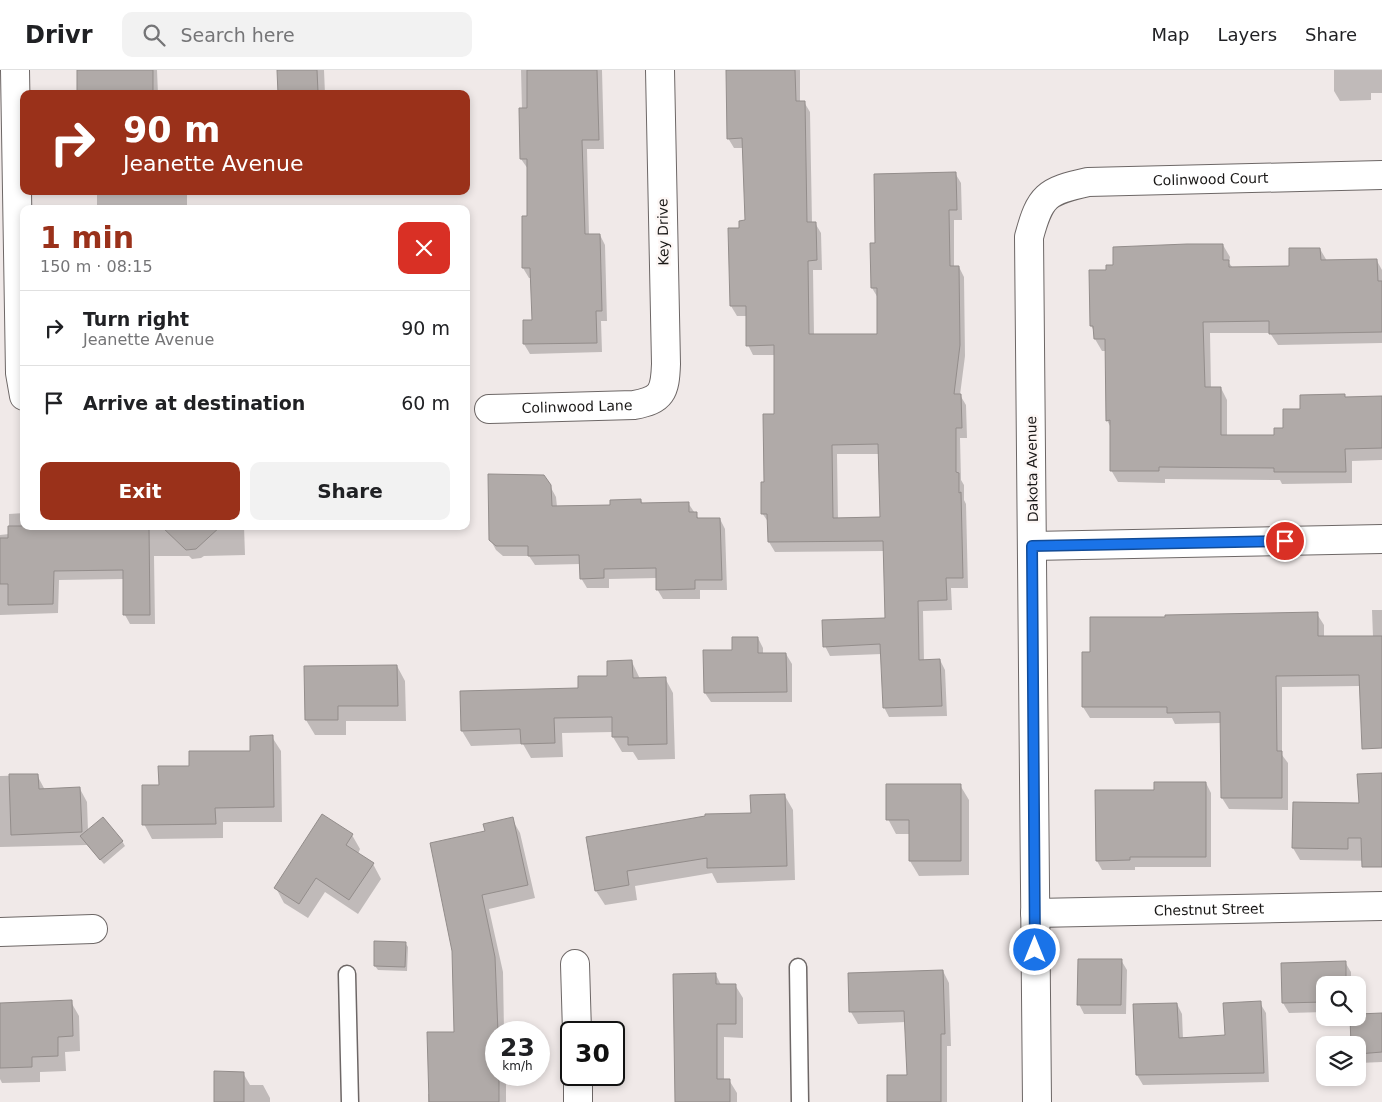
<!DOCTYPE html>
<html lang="en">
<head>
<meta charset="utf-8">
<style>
	:root { --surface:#fff; --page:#f2f2f2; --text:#202124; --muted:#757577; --line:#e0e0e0; --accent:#9a311a }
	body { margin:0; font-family:"DejaVu Sans",sans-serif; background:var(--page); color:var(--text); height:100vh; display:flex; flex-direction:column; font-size:19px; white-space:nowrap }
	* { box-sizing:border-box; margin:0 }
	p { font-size:16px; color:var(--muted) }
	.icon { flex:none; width:28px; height:28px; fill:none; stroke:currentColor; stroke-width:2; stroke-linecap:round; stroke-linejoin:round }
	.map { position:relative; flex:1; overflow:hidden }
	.sheet { position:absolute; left:20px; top:135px; width:450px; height:325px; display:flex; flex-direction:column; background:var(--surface); border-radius:10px; box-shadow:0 2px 8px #0003 }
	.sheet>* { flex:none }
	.guide { position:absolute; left:20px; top:20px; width:450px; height:105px; border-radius:10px; box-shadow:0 2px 8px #0003; background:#9a311a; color:#fff; overflow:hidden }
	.fabs { position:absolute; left:1316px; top:906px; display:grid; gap:10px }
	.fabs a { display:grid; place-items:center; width:50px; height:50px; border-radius:10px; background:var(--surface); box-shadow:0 2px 8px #0003; font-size:25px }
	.speed { position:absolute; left:485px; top:951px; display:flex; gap:10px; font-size:25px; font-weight:700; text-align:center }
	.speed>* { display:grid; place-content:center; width:65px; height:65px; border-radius:50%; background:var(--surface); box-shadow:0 2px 8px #0003; line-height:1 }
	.speed small { font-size:12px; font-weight:400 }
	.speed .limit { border:2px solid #111; border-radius:8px; background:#fff; color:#111 }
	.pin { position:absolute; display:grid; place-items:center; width:42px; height:42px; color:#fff; margin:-21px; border:2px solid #fff; border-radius:50%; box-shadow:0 1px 5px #0007 }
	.me { position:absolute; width:55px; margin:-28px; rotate:0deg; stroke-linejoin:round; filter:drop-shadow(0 0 4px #0008) }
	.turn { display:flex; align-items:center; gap:18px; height:105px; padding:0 20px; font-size:22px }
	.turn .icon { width:65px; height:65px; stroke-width:2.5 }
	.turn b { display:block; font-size:35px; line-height:42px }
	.round { display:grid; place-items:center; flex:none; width:52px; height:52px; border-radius:10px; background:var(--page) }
	.summary { display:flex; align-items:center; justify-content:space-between; height:85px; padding:0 20px }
	h1 { font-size:30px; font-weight:700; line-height:38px; color:var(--accent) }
	.primary-button { display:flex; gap:10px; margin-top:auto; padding:10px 20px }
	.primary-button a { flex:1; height:58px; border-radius:10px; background:var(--accent); color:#fff; font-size:20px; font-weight:700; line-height:58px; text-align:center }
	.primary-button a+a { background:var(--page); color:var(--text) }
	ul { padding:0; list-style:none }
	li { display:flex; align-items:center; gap:15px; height:75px; padding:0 20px; border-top:1px solid var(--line) }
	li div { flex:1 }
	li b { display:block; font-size:19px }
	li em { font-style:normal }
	header { display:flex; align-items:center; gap:30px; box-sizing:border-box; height:70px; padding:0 25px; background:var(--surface); border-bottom:1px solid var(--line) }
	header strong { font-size:24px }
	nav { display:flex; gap:28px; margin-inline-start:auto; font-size:18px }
	.search { width:350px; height:45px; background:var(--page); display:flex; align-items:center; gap:12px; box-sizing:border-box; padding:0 18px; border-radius:10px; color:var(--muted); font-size:19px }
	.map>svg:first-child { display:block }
	.shadow { fill:#0003; fill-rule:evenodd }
	.building { fill:#b0aaa8; stroke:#938d8b; fill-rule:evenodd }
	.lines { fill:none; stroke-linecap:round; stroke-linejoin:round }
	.lane-casing { stroke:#6d6766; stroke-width:19 }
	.street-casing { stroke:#6d6766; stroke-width:30 }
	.lane { stroke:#fff; stroke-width:16 }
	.street { stroke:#fff; stroke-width:28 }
	.route-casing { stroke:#114b97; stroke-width:12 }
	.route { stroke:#1a73e8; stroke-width:9 }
	.labels { text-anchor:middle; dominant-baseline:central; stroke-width:5; stroke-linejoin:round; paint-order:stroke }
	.street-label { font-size:14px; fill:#1a1817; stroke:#fdf7f5 }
</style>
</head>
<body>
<header>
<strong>Drivr</strong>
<div class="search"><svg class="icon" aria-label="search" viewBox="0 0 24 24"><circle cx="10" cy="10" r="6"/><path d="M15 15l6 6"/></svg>Search here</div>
<nav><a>Map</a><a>Layers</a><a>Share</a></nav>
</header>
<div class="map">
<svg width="1382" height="1032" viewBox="0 0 1382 1032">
	<rect width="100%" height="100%" fill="#f0e9e8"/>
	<path class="shadow" d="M 78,0 L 157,0 L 158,24 L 78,24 Z
		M 278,0 L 324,0 L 325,24 L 279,24 Z
		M 521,0 L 602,0 L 604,79 L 587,79 L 589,165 L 600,165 L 605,175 L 607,251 L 601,251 L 602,282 L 530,284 L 524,274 L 533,251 L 532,208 L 529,208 L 523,198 L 528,148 L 528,99 L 521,89 L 520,40 L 522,40 Z
		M 727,0 L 800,0 L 800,33 L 804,32 L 810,42 L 812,153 L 815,153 L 821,163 L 822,200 L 813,200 L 814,265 L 879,266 L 878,228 L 872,218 L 877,174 L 955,103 L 961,113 L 962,150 L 954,150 L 954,197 L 959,197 L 964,207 L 965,286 L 960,325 L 966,335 L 967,368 L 960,368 L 961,410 L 964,415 L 964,430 L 966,434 L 968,518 L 951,518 L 952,540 L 923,541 L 924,591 L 940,590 L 945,600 L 947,646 L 889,647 L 884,637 L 882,584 L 830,586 L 825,576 L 886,549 L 884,481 L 775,482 L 769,472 L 769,453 L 762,443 L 775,345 L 775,285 L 753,285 L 748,275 L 747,246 L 737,246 L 731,236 L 740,159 L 746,152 L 743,78 L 734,78 L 728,68 ZM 837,384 L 880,384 L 881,448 L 838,449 Z
		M 1334,0 L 1382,0 L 1382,23 L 1371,23 L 1371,30 L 1340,31 L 1334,21 Z
		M 97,121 L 187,121 L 187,135 L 153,135 L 153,139 L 97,139 Z
		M 1223,175 L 1230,187 L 1229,193 L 1233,198 L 1291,197 L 1320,179 L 1327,191 L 1377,191 L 1382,200 L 1382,273 L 1278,275 L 1270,263 L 1210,263 L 1211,318 L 1221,318 L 1227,330 L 1227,366 L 1275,367 L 1284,359 L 1301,340 L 1346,329 L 1382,328 L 1382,390 L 1352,391 L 1352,413 L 1282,414 L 1280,410 L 1165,409 L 1165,413 L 1118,412 L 1111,400 L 1111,358 L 1107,350 L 1107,281 L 1102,281 L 1095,269 L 1095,262 L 1091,256 L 1108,201 Z
		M 550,416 L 556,427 L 557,437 L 611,436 L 641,430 L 643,434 L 688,433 L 699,449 L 720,449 L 725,459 L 727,520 L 700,520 L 700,529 L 663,529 L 657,519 L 657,508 L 609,509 L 609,518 L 587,518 L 581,508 L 581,494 L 535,495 L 529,486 L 503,486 L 496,480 L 490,469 Z
		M 24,443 L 24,456 L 244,456 L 245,485 L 204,486 L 201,488 L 192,489 L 189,486 L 154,486 L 155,554 L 130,554 L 125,545 L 125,509 L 59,510 L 58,543 L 0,545 L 0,465 L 9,464 L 9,444 Z
		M 1372,540 L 1382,540 L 1382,646 L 1360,616 L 1282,617 L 1282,685 L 1288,693 L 1288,740 L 1229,739 L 1222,728 L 1222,653 L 1175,654 L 1172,648 L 1090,648 L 1083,637 L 1091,583 L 1166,549 L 1317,544 L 1324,555 L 1324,567 L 1373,567 Z
		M 758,568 L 763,578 L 763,584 L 786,584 L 792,594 L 792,632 L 711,632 L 705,623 L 734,581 Z
		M 632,592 L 640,609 L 665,608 L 673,623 L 675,689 L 638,690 L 633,682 L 622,682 L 613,667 L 613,662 L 562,663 L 563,687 L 531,688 L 523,674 L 471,676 L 462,661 L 580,619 L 608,607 Z
		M 397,596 L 405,611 L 406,651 L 346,651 L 346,665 L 315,665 L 306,650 L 306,597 Z
		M 272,667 L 281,681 L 282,752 L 223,752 L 223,768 L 152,769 L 144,754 L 160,716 L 251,682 Z
		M 1382,704 L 1382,791 L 1300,790 L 1293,778 L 1360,734 Z
		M 37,705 L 45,720 L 80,719 L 87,732 L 88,761 L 122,771 L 125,776 L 104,794 L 87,775 L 0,777 L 0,706 Z
		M 1206,713 L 1211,723 L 1211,797 L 1135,797 L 1135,800 L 1102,800 L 1097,791 L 1155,721 Z
		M 960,715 L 969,730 L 969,805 L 919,806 L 910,791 L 910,764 L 896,764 L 888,749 Z
		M 785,726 L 793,740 L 795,810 L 717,813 L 712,803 L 635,816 L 637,830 L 605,835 L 596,821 L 707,747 L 752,744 Z
		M 512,749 L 520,763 L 535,828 L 489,839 L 503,902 L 504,962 L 496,962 L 496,1005 L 506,1005 L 506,1032 L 428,1032 L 428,1024 L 430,1024 L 456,963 L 486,762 Z
		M 352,765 L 360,779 L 358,784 L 373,794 L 381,809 L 358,844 L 325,822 L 308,848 L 284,833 L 276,818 Z
		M 405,873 L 408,877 L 407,901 L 378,900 L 375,896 Z
		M 1121,890 L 1127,900 L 1126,944 L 1084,944 L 1079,934 Z
		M 1345,892 L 1351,902 L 1351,915 L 1325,915 L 1325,942 L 1289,943 L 1283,933 Z
		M 943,901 L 949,913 L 951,976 L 947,976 L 947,1032 L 888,1032 L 908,1006 L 906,952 L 858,954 L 851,942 Z
		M 716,905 L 721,915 L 735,915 L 743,928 L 743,968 L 724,967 L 724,1010 L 729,1010 L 737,1023 L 737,1032 L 676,1032 Z
		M 71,932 L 79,946 L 80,981 L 65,982 L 66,1001 L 40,1002 L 40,1012 L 2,1013 L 0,1009 L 0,934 Z
		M 1260,933 L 1266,943 L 1269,1012 L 1143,1015 L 1137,1005 L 1177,934 L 1182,944 L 1183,969 L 1226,967 Z
		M 1382,944 L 1382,992 L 1359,993 L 1358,975 L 1352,975 L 1351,948 L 1358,948 L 1358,945 Z
		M 243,1003 L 250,1015 L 263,1015 L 270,1028 L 270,1032 L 215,1032 Z"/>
	<path class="building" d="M 77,0 L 153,0 L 153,24 L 77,24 Z
		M 277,0 L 317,0 L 318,22 L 278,24 Z
		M 527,0 L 597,0 L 599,70 L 582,70 L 585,164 L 600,164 L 602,241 L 596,241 L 597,273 L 523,274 L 523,250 L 532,250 L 530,198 L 522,198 L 522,146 L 527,146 L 527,89 L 520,89 L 519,38 L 527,38 Z
		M 726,0 L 795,0 L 796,31 L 805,31 L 807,152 L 816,152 L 817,190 L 808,191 L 809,264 L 877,264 L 877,218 L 871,218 L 870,173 L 875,173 L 874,104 L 956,102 L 957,140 L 949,140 L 950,196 L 959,196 L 960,275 L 954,324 L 961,324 L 962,358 L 956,358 L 956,402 L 959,403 L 959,423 L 961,422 L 963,508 L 946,508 L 947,530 L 918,531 L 919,590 L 940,589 L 942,636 L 883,638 L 880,574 L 823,577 L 822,550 L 885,548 L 883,471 L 768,472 L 767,444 L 761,444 L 761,412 L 764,412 L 763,344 L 774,344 L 774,275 L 746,276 L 746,236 L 730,236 L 728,158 L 739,158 L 739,151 L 745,150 L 742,68 L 727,69 ZM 878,374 L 880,447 L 833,448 L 832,375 Z
		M 1187,174 L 1223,174 L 1223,190 L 1229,190 L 1229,197 L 1289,196 L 1289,178 L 1320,178 L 1321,190 L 1377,189 L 1378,211 L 1382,211 L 1382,262 L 1269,264 L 1269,251 L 1203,252 L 1205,317 L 1221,317 L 1221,365 L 1274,365 L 1274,358 L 1283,358 L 1283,339 L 1300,339 L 1300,325 L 1345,324 L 1345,327 L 1382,326 L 1382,378 L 1345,379 L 1346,402 L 1274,402 L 1274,398 L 1159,397 L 1159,401 L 1110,401 L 1110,350 L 1106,351 L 1105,269 L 1094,269 L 1093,256 L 1090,256 L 1089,200 L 1106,200 L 1106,195 L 1113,195 L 1113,177 Z
		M 488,404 L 544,405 L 551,415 L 552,436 L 610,435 L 610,430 L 641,429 L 641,433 L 689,432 L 689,442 L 697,442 L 697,448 L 720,448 L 722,510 L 695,510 L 695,519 L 656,520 L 656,498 L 604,499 L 604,508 L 580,509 L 579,485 L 528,486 L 528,476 L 496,476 L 489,470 Z
		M 8,456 L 149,456 L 150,545 L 123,545 L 123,500 L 54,501 L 53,534 L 8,535 L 8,514 L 0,514 L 0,468 L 8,468 Z
		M 161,456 L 221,456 L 196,479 L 186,480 Z
		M 1318,542 L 1318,566 L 1382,566 L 1382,678 L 1362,679 L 1359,605 L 1276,606 L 1277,681 L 1282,681 L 1282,728 L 1221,728 L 1220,642 L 1167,643 L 1167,637 L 1082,637 L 1082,582 L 1090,582 L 1090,547 L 1165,547 L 1165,545 Z
		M 732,567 L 758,567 L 758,583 L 786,583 L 787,622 L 704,623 L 703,580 L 732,580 Z
		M 632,590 L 633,608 L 666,607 L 667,674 L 628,675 L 628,667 L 612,667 L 612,647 L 554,648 L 555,673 L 521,674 L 520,659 L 461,661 L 460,621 L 578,618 L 578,606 L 607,606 L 607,591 Z
		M 397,595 L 398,636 L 338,636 L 338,650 L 305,650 L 304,596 Z
		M 273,665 L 274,737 L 215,738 L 216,754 L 142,755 L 142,715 L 159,715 L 158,696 L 189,696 L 189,681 L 250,681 L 250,666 Z
		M 1382,703 L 1382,797 L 1362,797 L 1361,768 L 1348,768 L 1348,779 L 1292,778 L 1293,732 L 1359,733 L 1357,704 Z
		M 9,704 L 38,704 L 39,719 L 80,717 L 82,762 L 11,765 Z
		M 1154,712 L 1206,712 L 1206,787 L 1130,787 L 1130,790 L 1096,791 L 1095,720 L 1154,720 Z
		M 886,714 L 961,714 L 961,791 L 909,791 L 909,750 L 886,750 Z
		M 785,724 L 787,796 L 707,798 L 707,788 L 627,801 L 629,815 L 595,821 L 586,767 L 705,746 L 705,744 L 751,743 L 750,725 Z
		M 322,744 L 353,764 L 346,775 L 374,793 L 349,830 L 316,808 L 299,834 L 274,818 Z
		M 103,747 L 123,771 L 100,790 L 80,766 Z
		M 513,747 L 528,815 L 482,825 L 495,887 L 498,962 L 496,962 L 496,1005 L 499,1005 L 499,1032 L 429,1032 L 427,962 L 454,962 L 452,881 L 430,773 L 485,761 L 483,754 Z
		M 374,871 L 406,872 L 405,897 L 374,896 Z
		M 1078,889 L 1122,889 L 1121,935 L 1077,935 Z
		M 1346,891 L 1346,915 L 1325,915 L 1325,932 L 1282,933 L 1281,893 Z
		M 943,900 L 945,964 L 941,964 L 941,1032 L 887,1032 L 887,1005 L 907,1005 L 904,941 L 849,942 L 848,903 Z
		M 716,903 L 716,914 L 736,914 L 736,954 L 717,954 L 717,1009 L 730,1009 L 730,1032 L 675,1032 L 673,904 Z
		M 72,930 L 73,966 L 58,967 L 58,986 L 32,987 L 32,997 L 0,998 L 0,933 Z
		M 1261,931 L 1264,1003 L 1136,1005 L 1133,934 L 1177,933 L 1179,968 L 1225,965 L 1223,933 Z
		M 1382,943 L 1382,982 L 1358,984 L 1358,975 L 1351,975 L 1350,948 L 1358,948 L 1358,944 Z
		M 214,1001 L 244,1002 L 244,1032 L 214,1032 Z"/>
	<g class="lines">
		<defs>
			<path id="lane" d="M 798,897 L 800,1032
				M 347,904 L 350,1032"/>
			<g id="street">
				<path d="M 15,0 L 20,303 L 24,326"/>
				<path id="s1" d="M 489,339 L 634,335 C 662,330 665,322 666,294 L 660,0"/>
				<path d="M 1032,476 L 1382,469"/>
				<path id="s2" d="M 1035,843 L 1382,836"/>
				<path d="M 0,862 L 93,859"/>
				<path d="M 575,894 L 577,962"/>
				<path d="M 578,1005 L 578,1032"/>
				<path id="s3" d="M 1037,1032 L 1029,167 C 1040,126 1046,121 1088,112 L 1382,105"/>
			</g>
		</defs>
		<use href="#lane" class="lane-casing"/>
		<use href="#street" class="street-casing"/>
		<use href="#lane" class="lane"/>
		<use href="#street" class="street"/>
	</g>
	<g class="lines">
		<defs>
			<path id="route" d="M 1035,880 L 1032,476 L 1285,471"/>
		</defs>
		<use href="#route" class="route-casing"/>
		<use href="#route" class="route"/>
	</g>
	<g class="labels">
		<g class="street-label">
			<text stroke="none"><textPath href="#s3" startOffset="1076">Colinwood Court</textPath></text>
			<text transform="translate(663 162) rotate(-91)">Key Drive</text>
			<text stroke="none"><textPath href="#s1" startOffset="88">Colinwood Lane</textPath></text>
			<text transform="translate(1032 399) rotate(-91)">Dakota Avenue</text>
			<text stroke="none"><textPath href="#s2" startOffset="174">Chestnut Street</textPath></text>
		</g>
	</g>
</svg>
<div class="fabs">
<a><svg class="icon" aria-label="search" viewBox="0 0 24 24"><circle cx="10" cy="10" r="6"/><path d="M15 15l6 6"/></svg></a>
<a><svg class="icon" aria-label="layers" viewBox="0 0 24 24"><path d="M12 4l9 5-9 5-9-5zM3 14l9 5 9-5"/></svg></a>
</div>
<div class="speed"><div>23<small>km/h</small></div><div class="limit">30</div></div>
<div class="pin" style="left:1285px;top:471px;background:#d93025"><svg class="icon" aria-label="arrive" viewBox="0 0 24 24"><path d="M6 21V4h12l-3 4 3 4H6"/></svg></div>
<svg class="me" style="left:1035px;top:880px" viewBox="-20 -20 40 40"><circle r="17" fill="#1a73e8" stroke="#fff" stroke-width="3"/><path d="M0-11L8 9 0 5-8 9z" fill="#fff"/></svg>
<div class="guide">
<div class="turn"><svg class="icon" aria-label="right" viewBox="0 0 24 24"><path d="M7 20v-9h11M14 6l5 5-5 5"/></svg><div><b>90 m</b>Jeanette Avenue</div></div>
</div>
<section class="sheet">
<div class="summary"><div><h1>1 min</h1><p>150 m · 08:15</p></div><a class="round" style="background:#d93025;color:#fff"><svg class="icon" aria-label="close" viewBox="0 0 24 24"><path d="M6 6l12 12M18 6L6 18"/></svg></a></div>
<ul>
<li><svg class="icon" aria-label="right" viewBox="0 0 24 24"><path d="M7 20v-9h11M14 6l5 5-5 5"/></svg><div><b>Turn right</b><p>Jeanette Avenue</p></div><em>90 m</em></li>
<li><svg class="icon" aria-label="arrive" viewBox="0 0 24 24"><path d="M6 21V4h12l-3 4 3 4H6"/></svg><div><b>Arrive at destination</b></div><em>60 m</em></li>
</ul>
<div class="primary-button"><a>Exit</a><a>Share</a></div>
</section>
</div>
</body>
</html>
